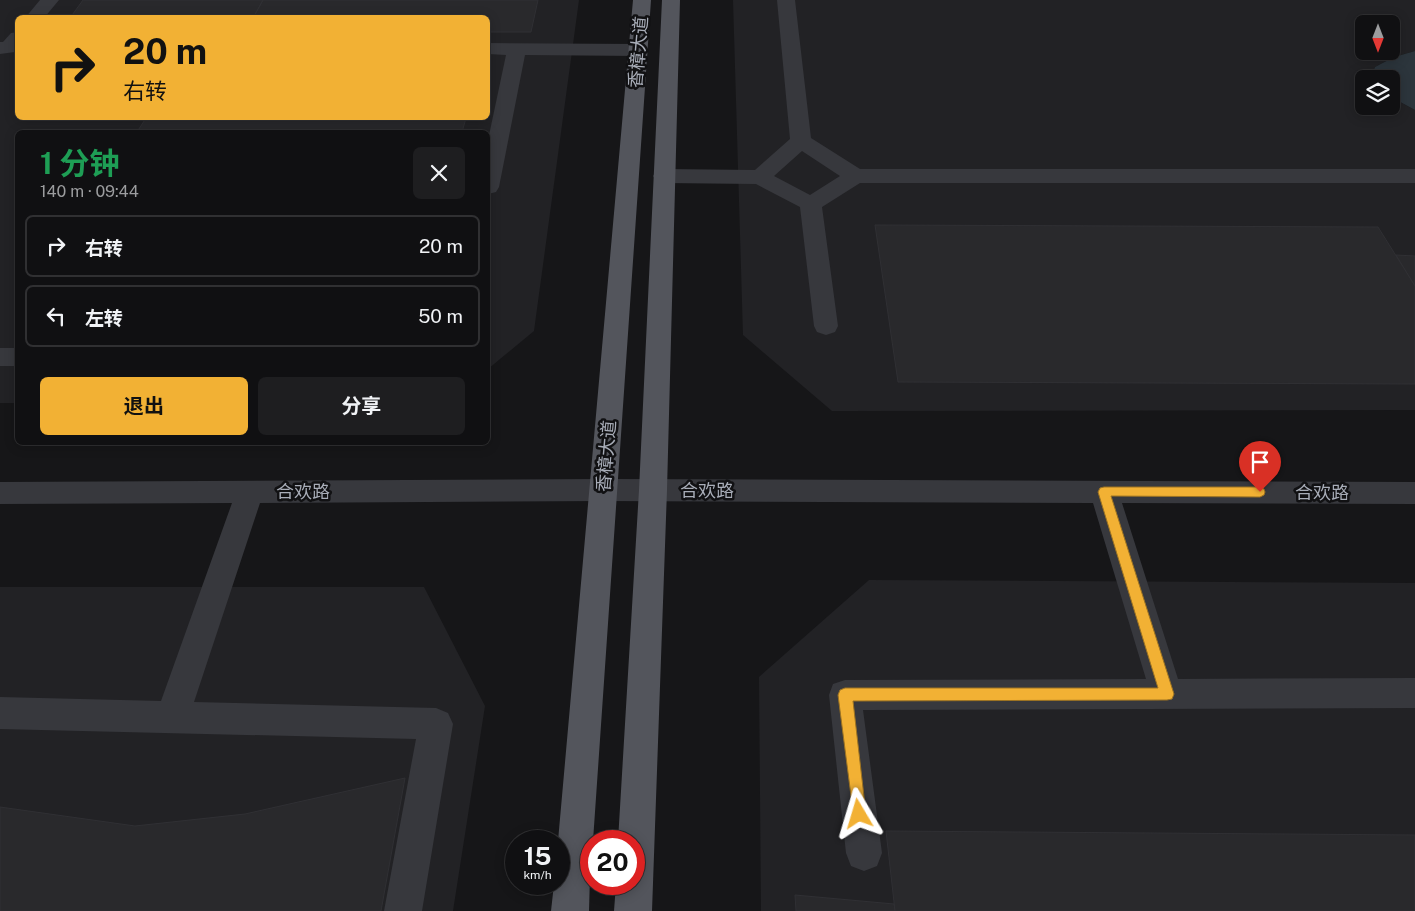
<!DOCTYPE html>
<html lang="zh">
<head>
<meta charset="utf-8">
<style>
	:root { --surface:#101012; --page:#1e1e20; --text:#f1f3f6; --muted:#9c9d9f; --line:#303032; --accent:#f2b134 }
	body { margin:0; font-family:"Public Sans","Noto Sans SC",sans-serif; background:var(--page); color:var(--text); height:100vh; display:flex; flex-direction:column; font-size:19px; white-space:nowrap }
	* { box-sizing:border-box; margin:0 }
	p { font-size:16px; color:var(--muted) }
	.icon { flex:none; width:28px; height:28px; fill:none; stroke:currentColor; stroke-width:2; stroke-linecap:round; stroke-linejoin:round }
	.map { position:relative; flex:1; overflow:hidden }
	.panel { position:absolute; left:15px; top:130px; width:475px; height:315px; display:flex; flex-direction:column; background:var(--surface); border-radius:8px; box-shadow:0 2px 12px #0003,0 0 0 1px var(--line) }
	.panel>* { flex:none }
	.top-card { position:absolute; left:15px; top:15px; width:475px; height:105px; border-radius:8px; box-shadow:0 2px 12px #0003,0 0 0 1px var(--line); background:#f2b134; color:#111; overflow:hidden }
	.needle { width:32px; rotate:180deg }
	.tools { position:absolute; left:1355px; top:15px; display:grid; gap:10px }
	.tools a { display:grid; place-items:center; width:45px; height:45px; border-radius:8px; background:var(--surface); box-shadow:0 2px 12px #0003,0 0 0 1px var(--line); font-size:25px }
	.speed { position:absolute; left:505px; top:830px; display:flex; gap:10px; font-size:25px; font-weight:700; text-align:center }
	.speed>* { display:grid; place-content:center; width:65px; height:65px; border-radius:50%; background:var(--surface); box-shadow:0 2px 12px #0003,0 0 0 1px var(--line); line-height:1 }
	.speed small { font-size:12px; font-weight:400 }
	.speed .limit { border:8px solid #d22; background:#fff; color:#111 }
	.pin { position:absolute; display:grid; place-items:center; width:42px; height:42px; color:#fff; margin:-51px -21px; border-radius:50% 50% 50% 0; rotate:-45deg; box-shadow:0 0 5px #0007 }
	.pin .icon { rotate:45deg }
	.me { position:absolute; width:55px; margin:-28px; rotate:353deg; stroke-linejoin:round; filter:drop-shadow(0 0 4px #0008) }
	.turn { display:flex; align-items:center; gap:18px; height:105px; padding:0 25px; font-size:22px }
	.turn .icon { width:65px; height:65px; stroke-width:2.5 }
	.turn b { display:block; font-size:35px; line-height:42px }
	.round { display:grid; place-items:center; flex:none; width:52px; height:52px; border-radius:8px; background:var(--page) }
	.head { display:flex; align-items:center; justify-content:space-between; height:85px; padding:0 25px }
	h1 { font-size:30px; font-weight:700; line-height:38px; color:#1e9e55 }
	.action { display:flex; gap:10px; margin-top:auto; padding:10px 25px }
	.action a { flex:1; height:58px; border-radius:8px; background:var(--accent); color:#111; font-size:20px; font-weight:700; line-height:58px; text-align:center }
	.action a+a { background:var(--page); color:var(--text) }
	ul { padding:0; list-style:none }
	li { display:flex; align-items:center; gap:15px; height:62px; margin:0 10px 8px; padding:0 15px; border:2px solid var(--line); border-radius:8px }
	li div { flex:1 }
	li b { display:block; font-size:19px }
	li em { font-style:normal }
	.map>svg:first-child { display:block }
	.built { fill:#222225; fill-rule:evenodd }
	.water { fill:#2c353c }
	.building { fill:#29292c; stroke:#303034 }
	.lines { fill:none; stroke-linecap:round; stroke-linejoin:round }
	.minor { fill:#37383d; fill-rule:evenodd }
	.major { fill:#53555c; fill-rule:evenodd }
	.route { fill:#f2b134; stroke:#9d7322 }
	.labels { text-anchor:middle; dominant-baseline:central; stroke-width:5; stroke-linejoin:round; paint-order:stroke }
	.street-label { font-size:18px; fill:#a8adb8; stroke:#111113 }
</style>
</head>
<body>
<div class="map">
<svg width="1415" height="911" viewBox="0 0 1415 911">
	<rect width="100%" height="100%" fill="#161618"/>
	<path class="built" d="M 0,0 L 579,0 L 534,331 L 488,369 L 488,132 L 18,132 L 17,403 L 0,403 ZM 18,18 L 488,18 L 488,118 L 18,118 Z
		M 733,0 L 1415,0 L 1415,51 L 1394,57 L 1375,67 L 1370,79 L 1364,79 L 1364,106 L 1391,106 L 1391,97 L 1415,110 L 1415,410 L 832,411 L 743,335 ZM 1364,24 L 1391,24 L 1391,51 L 1364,51 Z
		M 869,580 L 1415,583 L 1415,911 L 761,911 L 759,677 Z
		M 0,587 L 424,587 L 485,706 L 453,911 L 0,911 Z"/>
	<path class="water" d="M 1415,51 L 1415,110 L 1391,97 L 1391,79 L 1370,79 L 1375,67 L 1394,57 Z"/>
	<path class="building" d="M 83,0 L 263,0 L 253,18 L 70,18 Z
		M 263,0 L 538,0 L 531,32 L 488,32 L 488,18 L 253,18 Z
		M 146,118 L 466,118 L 462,132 L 137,132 Z
		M 875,225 L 1378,227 L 1415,286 L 1415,384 L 898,382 Z
		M 1396,255 L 1415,256 L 1415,286 Z
		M 405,778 L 381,911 L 0,911 L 0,807 L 135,826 L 245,814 Z
		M 886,831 L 1415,835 L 1415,911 L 895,911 Z
		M 795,895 L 894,904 L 895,911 L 796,911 Z"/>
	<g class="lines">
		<path class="minor" d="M 40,0 L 59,0 L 44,18 L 25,18 Z
			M 777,0 L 795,0 L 811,138 L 860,169 L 1415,169 L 1415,183 L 860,183 L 822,207 L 838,326 L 835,332 L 826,335 L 817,332 L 814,326 L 800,207 L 756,184 L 664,183 L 656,181 L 653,176 L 656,171 L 664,169 L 755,170 L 790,139 ZM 802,151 L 840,176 L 810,195 L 774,176 Z
			M 18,32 L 18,49 L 15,52 L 0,54 L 0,42 L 3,42 L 11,33 Z
			M 488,43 L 638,44 L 645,46 L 647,50 L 645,54 L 638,56 L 525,55 L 499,187 L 496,192 L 488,194 L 488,140 L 506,55 L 488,54 Z
			M 0,348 L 18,348 L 18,366 L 0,366 Z
			M 604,479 L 1415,482 L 1415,504 L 1122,503 L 1178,679 L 1415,678 L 1415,708 L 863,710 L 882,853 L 877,866 L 864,871 L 851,866 L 846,853 L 829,695 L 833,684 L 845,680 L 1146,679 L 1093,503 L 604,501 L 260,503 L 194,702 L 436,708 L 448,713 L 453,724 L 422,911 L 384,911 L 416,739 L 0,729 L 0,697 L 161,701 L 232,503 L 0,504 L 0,482 Z"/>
		<path class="major" d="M 633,0 L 651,0 L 593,841 L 591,841 L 589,911 L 551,911 L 554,884 L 559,884 L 558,841 Z
			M 662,0 L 680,0 L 667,490 L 652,911 L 614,911 L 616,884 L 634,884 L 634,841 L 618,841 L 639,490 Z"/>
	</g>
	<path class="route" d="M 1104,487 L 1260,487 L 1264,489 L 1265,492 L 1264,495 L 1260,497 L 1111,496 L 1174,694 L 1172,699 L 1167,700 L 853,701 L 866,814 L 864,819 L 859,821 L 854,819 L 838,695 L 840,690 L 845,688 L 1158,688 L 1098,492 L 1100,488 Z"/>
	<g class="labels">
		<g class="street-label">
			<text transform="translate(638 52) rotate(-85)">香樟大道</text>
			<text transform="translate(606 456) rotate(-85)">香樟大道</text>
			<text x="707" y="490">合欢路</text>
			<text x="303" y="491">合欢路</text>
			<text x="1322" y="492">合欢路</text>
		</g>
	</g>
</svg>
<div class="tools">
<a><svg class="needle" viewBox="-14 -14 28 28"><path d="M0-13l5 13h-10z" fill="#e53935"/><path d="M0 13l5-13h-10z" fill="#9c9d9f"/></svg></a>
<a><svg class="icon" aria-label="layers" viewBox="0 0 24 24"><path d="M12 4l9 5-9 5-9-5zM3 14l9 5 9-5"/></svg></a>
</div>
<div class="speed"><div>15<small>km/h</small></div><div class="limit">20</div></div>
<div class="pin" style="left:1260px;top:492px;background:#d93025"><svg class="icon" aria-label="arrive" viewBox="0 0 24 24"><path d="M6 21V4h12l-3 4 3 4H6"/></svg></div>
<svg class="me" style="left:859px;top:814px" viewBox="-20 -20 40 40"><path d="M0-17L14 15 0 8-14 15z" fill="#f2b134" stroke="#fff" stroke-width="4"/></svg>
<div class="top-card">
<div class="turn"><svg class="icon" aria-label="right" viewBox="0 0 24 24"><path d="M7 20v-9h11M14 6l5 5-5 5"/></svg><div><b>20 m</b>右转</div></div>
</div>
<section class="panel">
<div class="head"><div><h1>1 分钟</h1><p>140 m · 09:44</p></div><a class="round"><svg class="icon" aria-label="close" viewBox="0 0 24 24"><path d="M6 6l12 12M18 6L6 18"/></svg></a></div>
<ul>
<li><svg class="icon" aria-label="right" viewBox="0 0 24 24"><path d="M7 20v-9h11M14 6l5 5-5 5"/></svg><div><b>右转</b></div><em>20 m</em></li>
<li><svg class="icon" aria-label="left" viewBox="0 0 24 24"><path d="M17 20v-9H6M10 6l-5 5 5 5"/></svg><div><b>左转</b></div><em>50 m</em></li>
</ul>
<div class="action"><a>退出</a><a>分享</a></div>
</section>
</div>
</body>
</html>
